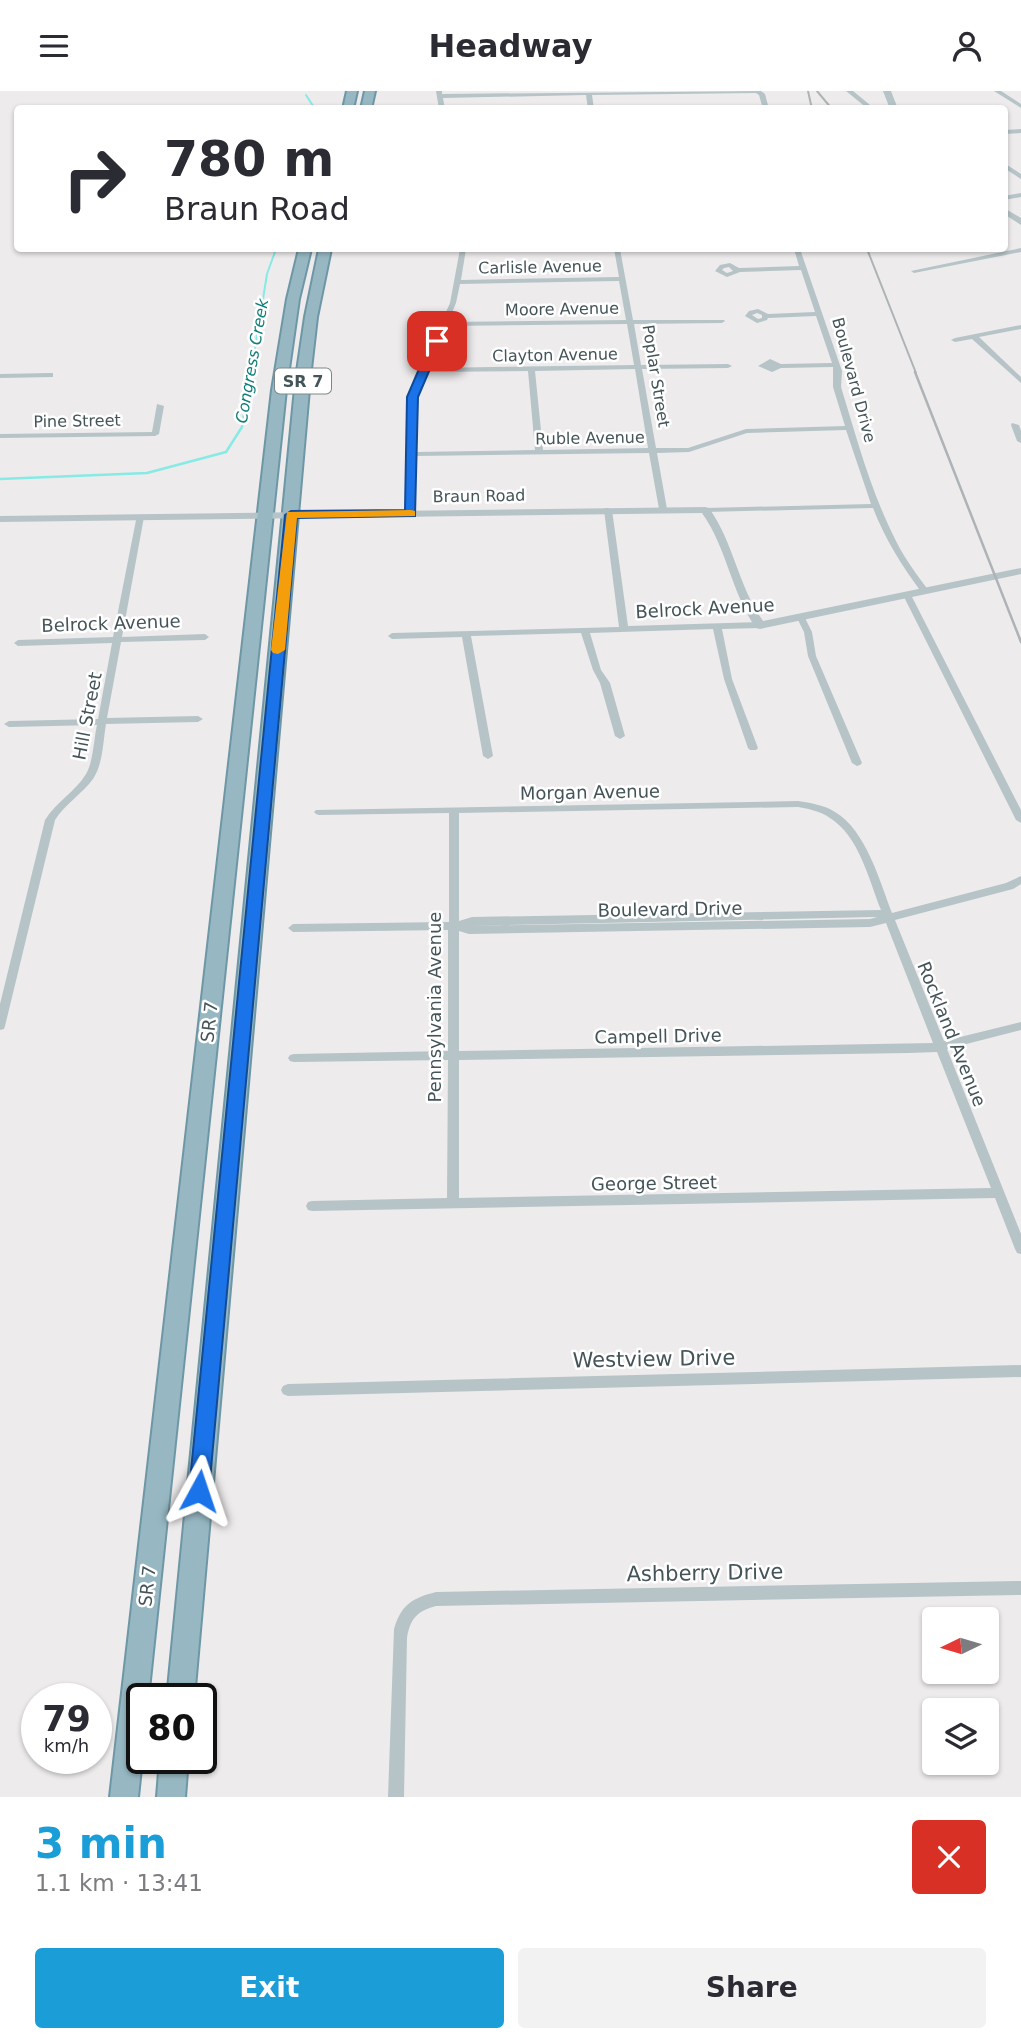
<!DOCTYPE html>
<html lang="en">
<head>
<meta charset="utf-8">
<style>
	:root { --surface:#fff; --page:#f2f2f3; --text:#2b2b33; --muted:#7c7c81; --accent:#1b9dd8 }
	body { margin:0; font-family:"DejaVu Sans",sans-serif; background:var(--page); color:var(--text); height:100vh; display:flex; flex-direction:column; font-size:26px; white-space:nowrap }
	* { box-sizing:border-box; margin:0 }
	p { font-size:23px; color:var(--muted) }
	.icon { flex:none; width:38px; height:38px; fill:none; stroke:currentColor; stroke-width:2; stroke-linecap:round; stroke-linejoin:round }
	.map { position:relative; height:1706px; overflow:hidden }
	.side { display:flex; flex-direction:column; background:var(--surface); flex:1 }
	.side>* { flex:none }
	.top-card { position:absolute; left:14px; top:14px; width:994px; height:147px; border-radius:7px; box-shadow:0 2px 5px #0004; background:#fff; color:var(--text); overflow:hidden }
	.needle { width:46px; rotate:265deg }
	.tools { position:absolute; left:922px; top:1516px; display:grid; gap:14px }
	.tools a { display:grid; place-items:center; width:77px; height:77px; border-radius:7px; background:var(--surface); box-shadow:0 2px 5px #0004; font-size:35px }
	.speed { position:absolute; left:21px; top:1592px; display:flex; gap:14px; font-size:35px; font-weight:700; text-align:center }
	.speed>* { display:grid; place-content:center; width:91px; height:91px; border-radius:50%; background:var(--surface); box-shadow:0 2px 5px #0004; line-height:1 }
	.speed small { font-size:18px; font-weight:400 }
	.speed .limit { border:4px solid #111; border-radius:10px; background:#fff; color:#111 }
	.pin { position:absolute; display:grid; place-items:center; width:60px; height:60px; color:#fff; margin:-30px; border-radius:14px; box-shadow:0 4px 10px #0006 }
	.me { position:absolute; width:77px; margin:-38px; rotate:5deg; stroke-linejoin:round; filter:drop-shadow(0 0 5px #0008) }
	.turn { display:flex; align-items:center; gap:24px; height:147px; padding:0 35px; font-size:32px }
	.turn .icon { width:91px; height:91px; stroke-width:2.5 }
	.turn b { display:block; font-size:49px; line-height:60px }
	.round { display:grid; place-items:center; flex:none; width:74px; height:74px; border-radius:7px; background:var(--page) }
	.head { display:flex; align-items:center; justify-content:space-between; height:119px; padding:0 35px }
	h1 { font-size:42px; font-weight:700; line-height:52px; color:var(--accent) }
	.primary-button { display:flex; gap:14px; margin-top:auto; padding:14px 35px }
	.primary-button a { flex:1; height:80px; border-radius:7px; background:var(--accent); color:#fff; font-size:28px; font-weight:700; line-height:80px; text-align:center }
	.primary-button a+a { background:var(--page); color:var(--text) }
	header { display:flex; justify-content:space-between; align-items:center; height:91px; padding:0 35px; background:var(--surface); font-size:32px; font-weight:700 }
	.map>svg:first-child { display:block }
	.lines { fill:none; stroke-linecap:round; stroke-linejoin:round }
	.stream-far1 { stroke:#86eae5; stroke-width:2 }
	.stream { stroke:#86eae5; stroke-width:2.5 }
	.trunk-casing { stroke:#6e97a6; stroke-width:4 }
	.minor { fill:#b6c4c8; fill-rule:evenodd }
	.tertiary { fill:#b6c4c8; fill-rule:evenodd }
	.trunk { fill:#97b8c3; fill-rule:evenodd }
	.rail-far1 { stroke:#adb3b6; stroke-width:2 }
	.rail { stroke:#adb3b6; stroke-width:2.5 }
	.route { fill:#1a73e8; stroke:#114b97; stroke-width:2 }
	.slow { fill:#f59e0b }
	.labels { text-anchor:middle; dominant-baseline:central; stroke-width:5; stroke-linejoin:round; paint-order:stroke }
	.far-street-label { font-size:16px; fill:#445458; stroke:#fff }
	.far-water-label { font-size:16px; font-style:italic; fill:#0f7e79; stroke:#fff }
	.shield { fill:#fff; stroke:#7c878a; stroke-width:2 }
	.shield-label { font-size:16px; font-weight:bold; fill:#445458 }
	.street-label { font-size:18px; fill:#445458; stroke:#fff }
	.near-street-label { font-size:21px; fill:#445458; stroke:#fff }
</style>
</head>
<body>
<header><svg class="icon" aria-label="menu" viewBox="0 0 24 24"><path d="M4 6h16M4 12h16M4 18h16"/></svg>Headway<svg class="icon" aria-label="person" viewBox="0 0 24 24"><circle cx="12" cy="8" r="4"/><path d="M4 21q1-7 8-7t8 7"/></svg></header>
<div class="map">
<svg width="1021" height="1706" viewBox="0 0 1021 1706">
	<rect width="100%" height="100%" fill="#eeebec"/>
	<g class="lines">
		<path class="stream-far1" d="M 306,4 L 315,18
			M 251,282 L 267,183 L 276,158"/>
		<path class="stream" d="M 0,388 L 147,382 L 226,361 L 242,336 L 251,281"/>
		<defs>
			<path id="trunk" d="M 347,0 L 357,0 L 353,18 L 343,18 Z
				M 365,0 L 375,0 L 371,18 L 361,18 Z
				M 299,158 L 311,158 L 299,208 L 286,299 L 148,1608 L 142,1608 L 142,1668 L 138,1706 L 110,1706 L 272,299 L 287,208 Z
				M 319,158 L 331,158 L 317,226 L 310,287 L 194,1608 L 167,1608 L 296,287 L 305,226 Z
				M 160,1668 L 188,1668 L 185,1706 L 157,1706 Z"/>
		</defs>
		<use href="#trunk" class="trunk-casing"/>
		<path class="minor" d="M 436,0 L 442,0 L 442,3 L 761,0 L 765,3 L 769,18 L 763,18 L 759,4 L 756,2 L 592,4 L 594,18 L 588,18 L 586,4 L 443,7 L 445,18 L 439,18 Z
			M 846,0 L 853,0 L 875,18 L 868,18 Z
			M 994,0 L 1001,0 L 1021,13 L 1021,17 Z
			M 1021,38 L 1021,42 L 1004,43 L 1004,39 Z
			M 1004,72 L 1021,83 L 1021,88 L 1004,77 Z
			M 1021,102 L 1021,106 L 1004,109 L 1004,105 Z
			M 1021,157 L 1021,161 L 914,182 L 911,180 Z
			M 460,158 L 466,158 L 461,189 L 619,186 L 614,158 L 620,158 L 633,229 L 724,229 L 725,230 L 722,232 L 634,233 L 641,274 L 728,273 L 732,275 L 728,277 L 642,278 L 656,357 L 688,357 L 746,338 L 845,335 L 833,296 L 833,276 L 781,277 L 772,281 L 758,275 L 770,268 L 781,273 L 832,272 L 816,225 L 768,227 L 767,229 L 757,232 L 745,225 L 749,220 L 758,218 L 768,223 L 815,221 L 801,179 L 740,181 L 727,186 L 715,180 L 720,174 L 730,172 L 739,177 L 799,175 L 794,158 L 800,158 L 842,280 L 841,296 C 857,348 871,401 896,450 C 905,468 917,484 929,500 L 928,502 L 922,502 C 902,475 885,448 873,417 L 705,421 L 701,419 L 705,417 L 871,413 L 846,339 L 747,342 L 689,361 L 657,362 L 667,418 L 663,420 L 659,418 L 649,362 L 415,365 L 415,422 L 414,424 L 408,424 L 408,306 L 450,212 ZM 729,176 L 733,180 L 727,182 L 722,179 L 724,177 ZM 619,190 L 626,229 L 448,231 L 456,212 L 460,193 ZM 757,222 L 762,224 L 762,227 L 758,228 L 752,224 ZM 627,233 L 634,274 L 428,277 L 446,235 ZM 635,278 L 648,357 L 543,359 L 535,280 ZM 528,280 L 535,359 L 415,361 L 416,306 L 426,281 Z
			M 1021,234 L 1021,238 L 979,246 L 1021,286 L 1021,292 L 972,248 L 955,251 L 951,249 L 955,247 Z
			M 50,282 L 53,282 L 53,286 L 0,287 L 0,283 Z
			M 157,313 L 164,315 L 159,343 L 155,345 L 0,347 L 0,343 L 152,341 Z
			M 1012,332 L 1019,334 L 1021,340 L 1021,352 L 1017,350 L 1011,334 Z
			M 605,417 L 608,417 L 612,419 L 628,535 L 760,531 L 764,534 L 760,537 L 722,538 L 732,588 L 758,657 L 756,659 L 750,659 L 748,657 L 724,588 L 713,538 L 590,542 L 601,579 L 610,592 L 625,645 L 620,648 L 615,645 L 600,592 L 593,579 L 581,542 L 471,545 L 493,665 L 488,668 L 483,665 L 462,546 L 392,548 L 388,545 L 392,542 L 619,536 L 604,419 Z
			M 137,424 L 143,424 L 144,426 L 122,546 L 205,543 L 209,546 L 205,549 L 121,551 L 107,627 L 198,625 L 203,628 L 198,631 L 106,633 C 103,651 103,673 93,688 C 82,703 65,713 55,729 L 5,935 L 4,938 L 0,939 L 0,913 L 45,729 C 56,711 75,701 86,683 C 93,672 94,647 97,634 L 9,636 L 4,633 L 9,630 L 98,628 L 112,552 L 18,555 L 14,552 L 18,549 L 113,546 Z
			M 907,501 L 911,504 L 1021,719 L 1021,732 L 1016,729 L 903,504 Z
			M 801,524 L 804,525 L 812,541 L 816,565 L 862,672 L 860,674 L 857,675 L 852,672 L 808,565 L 804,541 L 797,527 Z
			M 798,710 C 811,712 824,714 835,721 C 866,739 880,791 892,822 L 1006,792 L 1021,785 L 1021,793 L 1013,798 L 895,829 L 944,950 L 1021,931 L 1021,939 L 947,958 L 1021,1143 L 1021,1163 L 1017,1162 L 1015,1158 L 995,1107 L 312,1120 L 308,1119 L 306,1115 L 308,1111 L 312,1110 L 447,1107 L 448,969 L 294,971 L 290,970 L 288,967 L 290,964 L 294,963 L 448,960 L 448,839 L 293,841 L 288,837 L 293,833 L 449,831 L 449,722 L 319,724 L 316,723 L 314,721 L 316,719 ZM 798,716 C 809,718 820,720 830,727 C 859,745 869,789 881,819 L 472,826 L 459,830 L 459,722 ZM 875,826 L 877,826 L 870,828 L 468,835 ZM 886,832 L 933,952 L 459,960 L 459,840 L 469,843 L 870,836 ZM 937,961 L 991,1097 L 459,1107 L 459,969 L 909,962 Z
			M 1021,1274 L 1021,1286 L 288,1305 L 283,1303 L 281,1299 L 283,1295 L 288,1293 Z
			M 1021,1490 L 1021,1504 L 436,1515 C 417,1520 410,1528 407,1547 L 404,1706 L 388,1706 L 394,1538 C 401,1514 412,1507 436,1501 Z"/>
		<path class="tertiary" d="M 883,0 L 891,0 L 898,18 L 890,18 Z
			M 1004,117 L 1021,127 L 1021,134 L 1004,123 Z
			M 705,416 L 709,417 C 734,452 738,495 763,530 L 1021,477 L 1021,483 L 760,538 L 756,537 C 731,501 727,457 702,422 L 0,431 L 0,425 Z"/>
		<use href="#trunk" class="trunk"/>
		<path class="rail-far1" d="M 808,0 L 812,18
			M 817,0 L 832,18
			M 867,158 L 916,282"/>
		<path class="rail" d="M 915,281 L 1021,551"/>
	</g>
	<path class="route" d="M 437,247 L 442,250 L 418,306 L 415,425 L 297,427 L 209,1400 L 206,1407 L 199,1410 L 192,1407 L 189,1400 L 285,424 L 291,420 L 405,419 L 407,306 L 431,250 Z"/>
	<path class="slow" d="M 411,419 L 415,420 L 415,425 L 297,427 L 285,559 L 278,563 L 273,562 L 271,559 L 287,421 Z"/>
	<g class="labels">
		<g class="far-street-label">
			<text transform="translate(540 176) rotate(-1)">Carlisle Avenue</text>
			<text transform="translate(562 218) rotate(-1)">Moore Avenue</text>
			<text transform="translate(555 264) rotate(-1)">Clayton Avenue</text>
			<text transform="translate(656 285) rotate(81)">Poplar Street</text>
			<text transform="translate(854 289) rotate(75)">Boulevard Drive</text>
			<text transform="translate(77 330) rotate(-1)">Pine Street</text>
			<text transform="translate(590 347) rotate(-1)">Ruble Avenue</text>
			<text transform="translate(479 405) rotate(-1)">Braun Road</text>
		</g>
		<g class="far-water-label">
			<text transform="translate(252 270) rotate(-80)">Congress Creek</text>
		</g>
		<rect class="shield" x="275" y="277.5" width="56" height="25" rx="5"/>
		<g class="shield-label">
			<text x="303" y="290">SR 7</text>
		</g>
		<g class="street-label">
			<text transform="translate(705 517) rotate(-3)">Belrock Avenue</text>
			<text transform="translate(111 532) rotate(-2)">Belrock Avenue</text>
			<text transform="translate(87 625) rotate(-79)">Hill Street</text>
			<text transform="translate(590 701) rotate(-1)">Morgan Avenue</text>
			<text transform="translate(670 818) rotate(-1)">Boulevard Drive</text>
			<text transform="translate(434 916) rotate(-90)">Pennsylvania Avenue</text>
			<text transform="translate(209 931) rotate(-84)">SR 7</text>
			<text transform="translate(952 943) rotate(68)">Rockland Avenue</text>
			<text transform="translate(658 945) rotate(-1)">Campell Drive</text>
			<text transform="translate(654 1092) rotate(-1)">George Street</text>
			<text transform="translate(147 1495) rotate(-84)">SR 7</text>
		</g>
		<g class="near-street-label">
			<text transform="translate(654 1268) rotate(-1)">Westview Drive</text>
			<text transform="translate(705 1482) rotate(-1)">Ashberry Drive</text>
		</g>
	</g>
</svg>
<div class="tools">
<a><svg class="needle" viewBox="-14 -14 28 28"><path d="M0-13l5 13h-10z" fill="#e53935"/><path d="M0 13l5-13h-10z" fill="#7c7c81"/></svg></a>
<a><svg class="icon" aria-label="layers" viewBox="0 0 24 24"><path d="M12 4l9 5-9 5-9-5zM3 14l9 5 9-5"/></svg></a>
</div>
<div class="speed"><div>79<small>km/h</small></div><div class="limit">80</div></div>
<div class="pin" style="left:437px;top:250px;background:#d93025"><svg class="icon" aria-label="arrive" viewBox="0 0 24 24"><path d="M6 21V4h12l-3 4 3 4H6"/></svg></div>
<svg class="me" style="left:199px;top:1400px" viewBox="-20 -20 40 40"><path d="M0-17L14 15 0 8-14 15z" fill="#1a73e8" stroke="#fff" stroke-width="4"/></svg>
<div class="top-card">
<div class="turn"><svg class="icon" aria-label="right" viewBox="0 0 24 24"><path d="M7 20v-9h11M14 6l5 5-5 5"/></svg><div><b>780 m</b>Braun Road</div></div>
</div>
</div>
<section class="side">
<div class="head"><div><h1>3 min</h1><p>1.1 km · 13:41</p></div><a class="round" style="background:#d93025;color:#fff"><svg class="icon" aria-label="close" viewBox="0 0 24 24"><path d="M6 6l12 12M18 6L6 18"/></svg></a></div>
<div class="primary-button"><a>Exit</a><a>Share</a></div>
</section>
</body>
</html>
